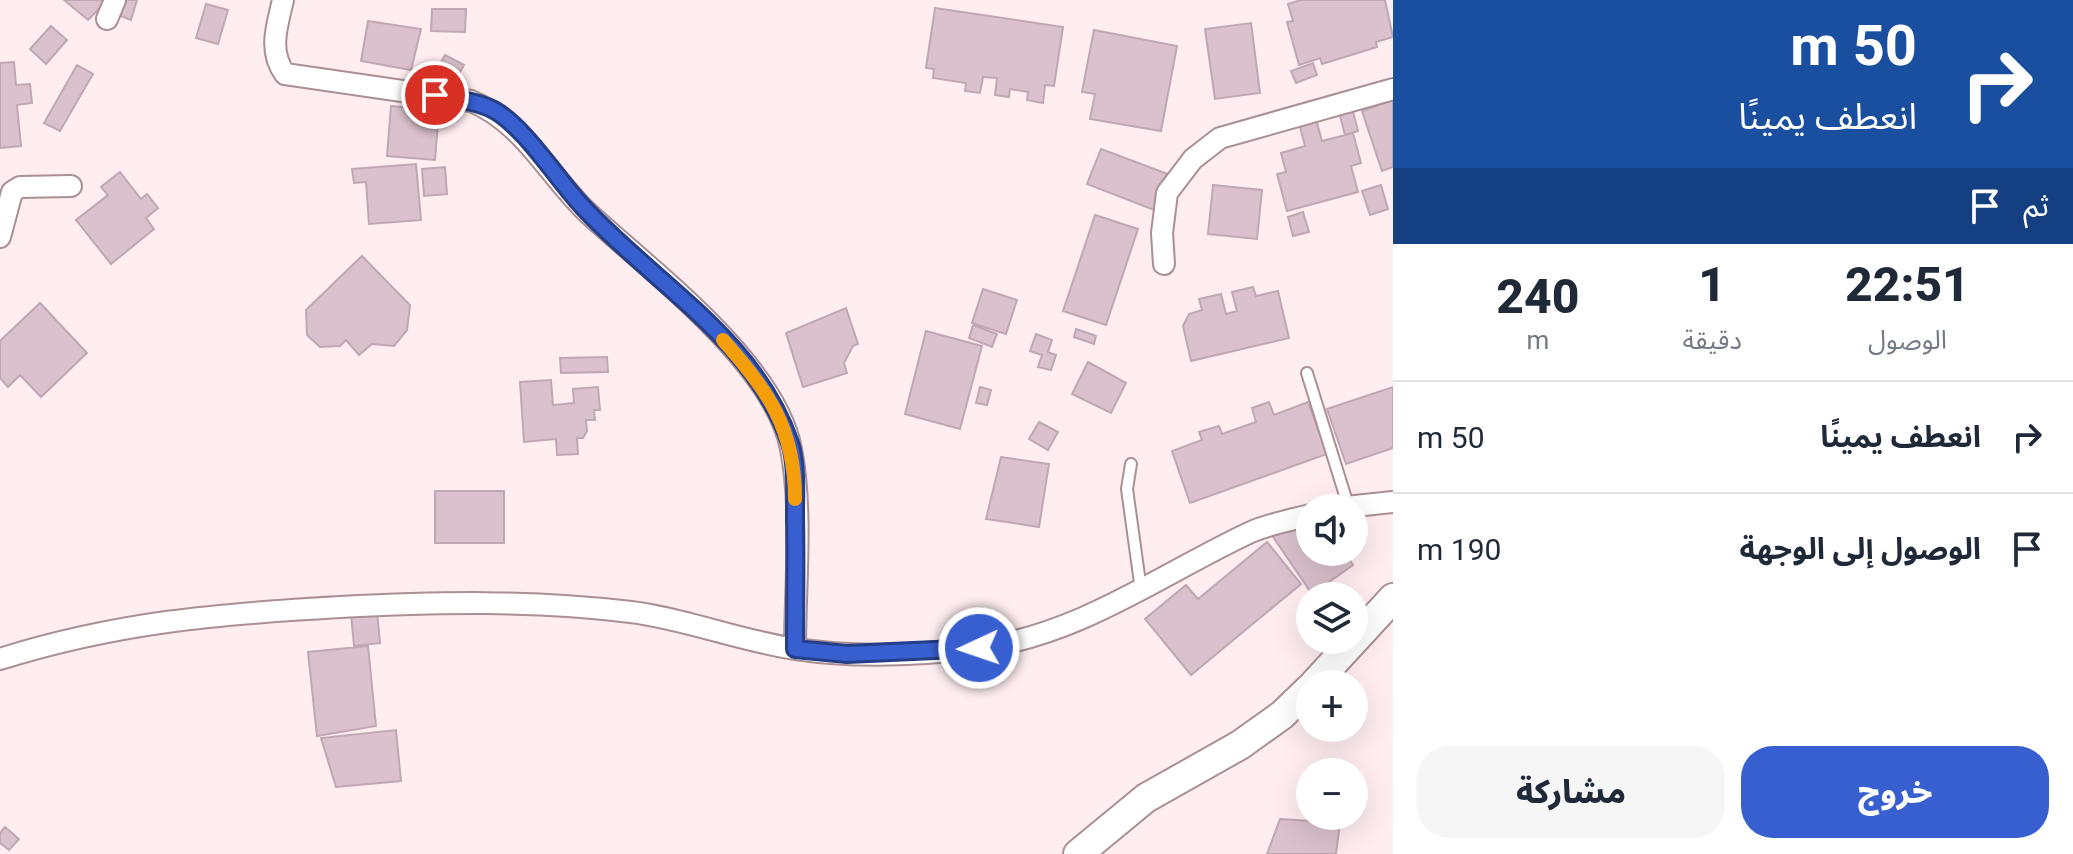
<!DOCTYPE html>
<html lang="ar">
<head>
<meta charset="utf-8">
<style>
	:root { --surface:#fff; --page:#f6f6f7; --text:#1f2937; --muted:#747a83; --line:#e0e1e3; --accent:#375fd0 }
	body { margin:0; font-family:Roboto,"Noto Sans Arabic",sans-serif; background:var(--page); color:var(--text); direction:rtl; height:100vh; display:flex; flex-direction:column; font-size:30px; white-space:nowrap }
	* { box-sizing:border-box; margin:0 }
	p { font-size:26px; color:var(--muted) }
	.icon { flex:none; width:44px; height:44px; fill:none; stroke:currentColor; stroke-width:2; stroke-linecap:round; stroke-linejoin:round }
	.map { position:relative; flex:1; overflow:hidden; direction:ltr }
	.details { display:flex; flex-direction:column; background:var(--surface); width:680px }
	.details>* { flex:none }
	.banner { background:#1a4fa0; color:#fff; overflow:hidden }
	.controls { position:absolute; left:1296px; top:494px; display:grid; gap:16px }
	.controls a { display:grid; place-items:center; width:72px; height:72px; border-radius:50%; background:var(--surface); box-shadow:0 8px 32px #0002; font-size:40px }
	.pin { position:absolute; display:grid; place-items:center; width:68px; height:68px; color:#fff; margin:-34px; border:4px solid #fff; border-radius:50%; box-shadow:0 2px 8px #0007 }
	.me { position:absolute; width:88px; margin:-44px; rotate:267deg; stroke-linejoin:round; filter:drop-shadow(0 0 6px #0008) }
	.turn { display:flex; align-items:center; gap:28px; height:168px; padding:0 24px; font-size:36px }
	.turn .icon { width:104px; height:104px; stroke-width:2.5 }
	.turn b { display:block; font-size:56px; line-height:68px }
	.then { display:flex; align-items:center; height:76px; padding:0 24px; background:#0003; gap:16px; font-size:30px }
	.eta { display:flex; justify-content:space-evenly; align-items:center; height:136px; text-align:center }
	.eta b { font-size:48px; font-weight:800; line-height:56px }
	.cta { display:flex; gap:16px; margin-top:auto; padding:16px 24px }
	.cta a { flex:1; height:92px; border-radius:32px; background:var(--accent); color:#fff; font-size:32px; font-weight:800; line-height:92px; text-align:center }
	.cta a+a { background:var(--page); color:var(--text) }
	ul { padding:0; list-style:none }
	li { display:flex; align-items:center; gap:24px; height:112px; padding:0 24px; border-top:2px solid var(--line) }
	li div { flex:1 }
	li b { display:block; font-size:30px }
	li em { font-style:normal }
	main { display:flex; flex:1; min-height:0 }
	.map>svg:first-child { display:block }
	.building { fill:#dac1cd; stroke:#c0a7b3; stroke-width:2 }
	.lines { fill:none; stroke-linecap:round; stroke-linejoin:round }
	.lane-casing { stroke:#aa8f93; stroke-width:14 }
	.street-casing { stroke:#aa8f93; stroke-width:24 }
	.secondary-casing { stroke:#aa8f93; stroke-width:32 }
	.lane { stroke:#fff; stroke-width:10 }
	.street { stroke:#fff; stroke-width:20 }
	.secondary { stroke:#fff; stroke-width:28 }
	.route-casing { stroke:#243e87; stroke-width:20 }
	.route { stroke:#375fd0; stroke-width:14 }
	.slow { stroke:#f59e0b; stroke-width:14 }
</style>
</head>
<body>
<main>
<section class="details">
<div class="banner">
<div class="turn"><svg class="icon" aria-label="right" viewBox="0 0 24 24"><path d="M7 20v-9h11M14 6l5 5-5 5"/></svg><div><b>50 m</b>انعطف يمينًا</div></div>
<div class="then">ثم<svg class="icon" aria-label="arrive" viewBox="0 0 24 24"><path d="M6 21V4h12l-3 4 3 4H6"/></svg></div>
</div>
<div class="eta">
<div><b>22:51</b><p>الوصول</p></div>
<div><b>1</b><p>دقيقة</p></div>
<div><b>240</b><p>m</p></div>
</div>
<ul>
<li><svg class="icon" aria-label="right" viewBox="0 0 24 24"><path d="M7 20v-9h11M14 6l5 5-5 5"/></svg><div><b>انعطف يمينًا</b></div><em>50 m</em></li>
<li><svg class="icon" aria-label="arrive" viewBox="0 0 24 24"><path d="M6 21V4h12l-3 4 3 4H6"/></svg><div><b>الوصول إلى الوجهة</b></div><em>190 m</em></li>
</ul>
<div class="cta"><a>خروج</a><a>مشاركة</a></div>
</section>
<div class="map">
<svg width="1393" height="854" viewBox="0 0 1393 854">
	<rect width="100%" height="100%" fill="#ffedf0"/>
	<path class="building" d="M 64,0 L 108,0 L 88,20 Z
		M 119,0 L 137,0 L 131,20 L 115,14 Z
		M 1301,0 L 1385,0 L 1393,37 L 1376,42 L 1377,47 L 1322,64 L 1320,58 L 1299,65 L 1287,22 L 1293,21 L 1288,4 Z
		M 206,4 L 228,10 L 218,44 L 196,38 Z
		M 935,8 L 1063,27 L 1054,86 L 1045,85 L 1043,103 L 1027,100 L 1028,92 L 1010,89 L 1009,97 L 995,95 L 997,78 L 983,77 L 980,93 L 965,91 L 966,83 L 933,78 L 934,69 L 926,68 Z
		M 432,9 L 466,9 L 465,32 L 431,31 Z
		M 368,21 L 421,29 L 411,70 L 361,61 Z
		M 1251,23 L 1260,93 L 1215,99 L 1205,29 Z
		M 51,26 L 67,40 L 46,64 L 30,49 Z
		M 1094,30 L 1177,46 L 1161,131 L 1090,119 L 1095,94 L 1082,92 Z
		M 445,55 L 464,65 L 452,86 L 433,76 Z
		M 14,62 L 16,85 L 30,84 L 32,103 L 17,105 L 21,146 L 0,148 L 0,63 Z
		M 1313,63 L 1317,75 L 1296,83 L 1291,71 Z
		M 77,65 L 93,74 L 60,131 L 44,123 Z
		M 1393,100 L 1393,167 L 1382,171 L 1362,111 Z
		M 1351,104 L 1358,131 L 1345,135 L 1338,108 Z
		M 391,106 L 439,111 L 435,160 L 387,156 Z
		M 1316,119 L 1322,141 L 1353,133 L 1361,163 L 1351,166 L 1358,192 L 1287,211 L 1277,174 L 1286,172 L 1281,153 L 1305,146 L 1299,123 Z
		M 1101,149 L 1168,174 L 1154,210 L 1087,184 Z
		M 416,164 L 421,220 L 369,224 L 366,182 L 354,183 L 352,169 Z
		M 445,167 L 447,194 L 424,196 L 422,169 Z
		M 120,172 L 141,199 L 147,194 L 158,208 L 146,218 L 154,229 L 111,264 L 76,220 L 108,195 L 101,187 Z
		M 1213,185 L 1262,190 L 1257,239 L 1208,234 Z
		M 1381,185 L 1388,209 L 1370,215 L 1362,191 Z
		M 1303,212 L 1309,232 L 1293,236 L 1288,217 Z
		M 1095,215 L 1138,229 L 1106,325 L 1063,311 Z
		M 362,256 L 410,305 L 407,330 L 394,346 L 372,344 L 359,355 L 346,340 L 340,346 L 320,347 L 307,335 L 306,310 Z
		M 1253,287 L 1256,296 L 1278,291 L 1289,338 L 1191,361 L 1183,326 L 1189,314 L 1202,310 L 1199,299 L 1221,294 L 1226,314 L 1237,311 L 1232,292 Z
		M 983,289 L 1017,300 L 1006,334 L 972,323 Z
		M 40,303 L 87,353 L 41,397 L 20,375 L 8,387 L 0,378 L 0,341 Z
		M 846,308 L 858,344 L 853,346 L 844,363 L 847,373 L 803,387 L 786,333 Z
		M 973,325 L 997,334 L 992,347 L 969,338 Z
		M 1076,329 L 1096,336 L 1094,344 L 1074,337 Z
		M 926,331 L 982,346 L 960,429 L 905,414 Z
		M 1036,334 L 1052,340 L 1048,352 L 1056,355 L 1051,370 L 1038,367 L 1042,355 L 1030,351 Z
		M 607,357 L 608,372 L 561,373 L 560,358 Z
		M 1088,362 L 1126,383 L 1111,413 L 1072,394 Z
		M 551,380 L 553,405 L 574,403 L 573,389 L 598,387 L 600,410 L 594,410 L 595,420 L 586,420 L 587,431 L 583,438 L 577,438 L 578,454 L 557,455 L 556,439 L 524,442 L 520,382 Z
		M 980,387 L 991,390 L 987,405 L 976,403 Z
		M 1393,387 L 1393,448 L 1346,464 L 1327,409 Z
		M 1269,402 L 1274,415 L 1308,402 L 1327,454 L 1190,503 L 1172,451 L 1202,440 L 1199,432 L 1219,426 L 1222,434 L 1256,422 L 1252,408 Z
		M 1039,422 L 1058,432 L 1048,450 L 1029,439 Z
		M 1001,457 L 1049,464 L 1039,527 L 986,519 Z
		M 435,491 L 504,491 L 504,543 L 435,543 Z
		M 1310,528 L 1310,552 L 1345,552 L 1353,565 L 1312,594 L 1271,534 Z
		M 1267,542 L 1301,584 L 1191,675 L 1145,619 L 1186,585 L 1198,599 Z
		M 377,611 L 380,643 L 354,646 L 351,614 Z
		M 368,646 L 376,726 L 317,736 L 308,652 Z
		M 396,730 L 401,781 L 336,787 L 321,738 Z
		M 1280,819 L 1340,823 L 1336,854 L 1267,854 Z
		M 5,827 L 19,839 L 9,850 L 0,843 L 0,833 Z"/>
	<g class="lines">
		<defs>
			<path id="lane" d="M 1307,373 L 1348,505
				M 1131,464 L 1127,489 L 1141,590"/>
			<path id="street" d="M 283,0 C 277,26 268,51 285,74 L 471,101 C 524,123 548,175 588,213 C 651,271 775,363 791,449 C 803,511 795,586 795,649
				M 107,19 L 115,0
				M 0,237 L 12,192 L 20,187 L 71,186
				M 1164,264 L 1162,233 L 1167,193 L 1193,159 L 1220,138 L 1393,89
				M 1336,508 L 1393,502
				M 0,659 C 118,622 218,614 340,607 C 438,602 533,600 631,612 C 687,619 740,641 796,649 C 854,658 921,655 979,648 C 1080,635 1161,574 1251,532 C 1269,524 1291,520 1310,515"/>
			<path id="secondary" d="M 1314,684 L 1393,598
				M 1078,854 L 1146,798 L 1240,745 L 1282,715 L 1310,688"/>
		</defs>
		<use href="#lane" class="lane-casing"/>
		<use href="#street" class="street-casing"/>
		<use href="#secondary" class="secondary-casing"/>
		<use href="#lane" class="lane"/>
		<use href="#street" class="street"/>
		<use href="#secondary" class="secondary"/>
	</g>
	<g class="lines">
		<defs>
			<path id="route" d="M 435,95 C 455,99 476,101 494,110 C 526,128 558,181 584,208 C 655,284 755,340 790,443 C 797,465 795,493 795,516 C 796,560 795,605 795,649 L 847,654 L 979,648"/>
		</defs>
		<use href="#route" class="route-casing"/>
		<use href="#route" class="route"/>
		<path class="slow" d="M 723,340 C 768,390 795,429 795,499"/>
	</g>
</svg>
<div class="controls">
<a><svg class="icon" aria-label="sound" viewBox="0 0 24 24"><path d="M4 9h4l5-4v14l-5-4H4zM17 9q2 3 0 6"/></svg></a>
<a><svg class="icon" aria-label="layers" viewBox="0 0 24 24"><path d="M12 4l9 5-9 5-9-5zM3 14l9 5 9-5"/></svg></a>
<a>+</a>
<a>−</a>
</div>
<div class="pin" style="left:435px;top:95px;background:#d93025"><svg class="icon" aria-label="arrive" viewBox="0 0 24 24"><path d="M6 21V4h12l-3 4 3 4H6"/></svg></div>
<svg class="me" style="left:979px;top:648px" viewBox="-20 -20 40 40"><circle r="17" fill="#375fd0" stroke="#fff" stroke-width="3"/><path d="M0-11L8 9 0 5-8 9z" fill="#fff"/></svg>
</div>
</main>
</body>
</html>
